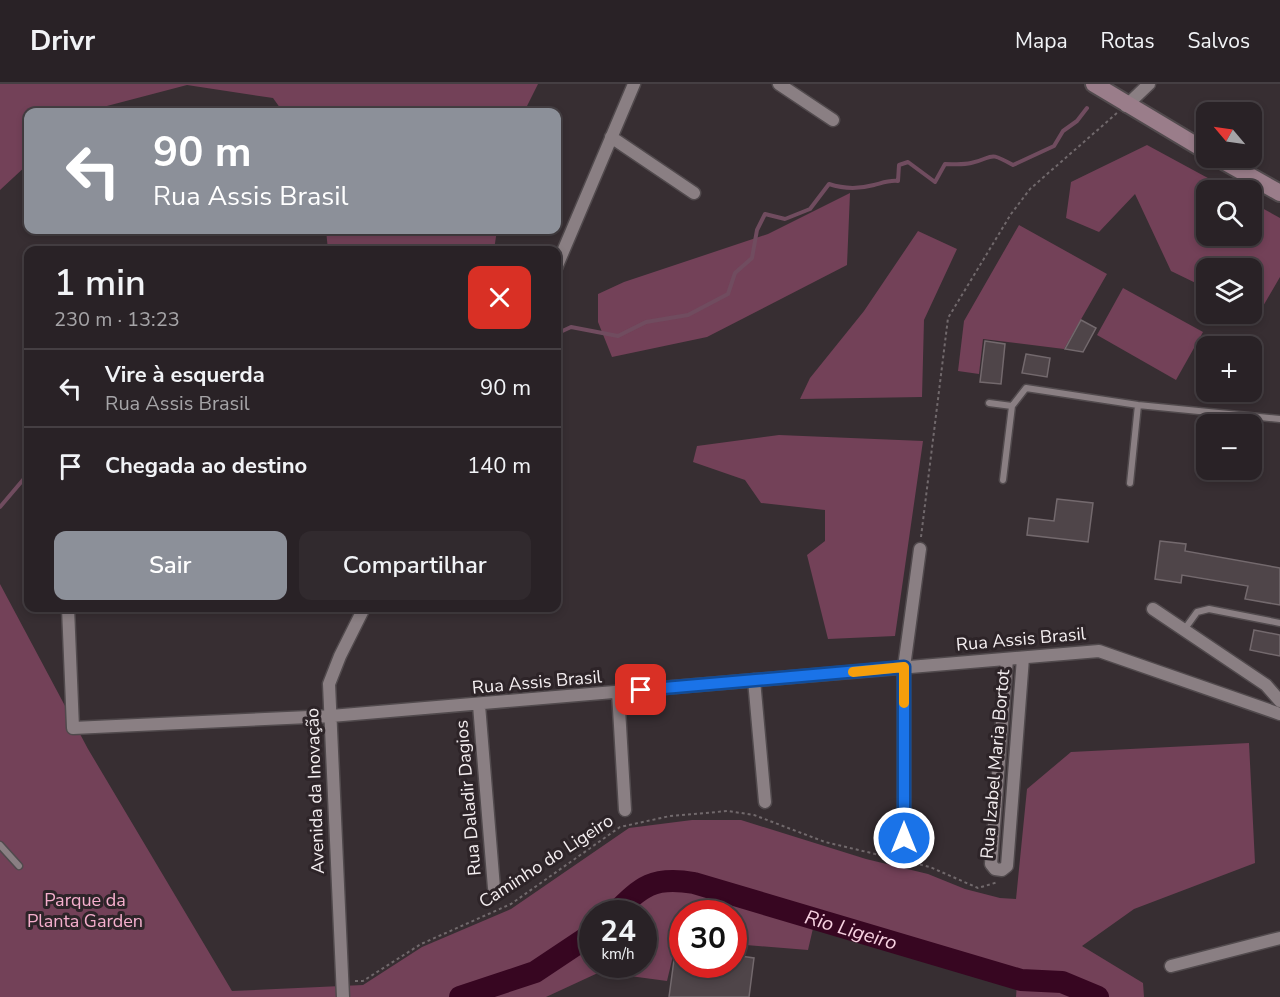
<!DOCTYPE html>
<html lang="pt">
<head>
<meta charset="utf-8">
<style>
	:root { --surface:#292226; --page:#312a2e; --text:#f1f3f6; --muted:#a5a4a7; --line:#453f43; --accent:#8c9099 }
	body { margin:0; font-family:"Nunito Sans",sans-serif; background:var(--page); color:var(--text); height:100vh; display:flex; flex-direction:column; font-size:22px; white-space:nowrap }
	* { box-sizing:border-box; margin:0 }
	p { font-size:20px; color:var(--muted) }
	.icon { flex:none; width:33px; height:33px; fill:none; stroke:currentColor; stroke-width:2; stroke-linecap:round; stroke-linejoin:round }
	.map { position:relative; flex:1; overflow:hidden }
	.drawer { position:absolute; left:24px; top:162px; width:537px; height:366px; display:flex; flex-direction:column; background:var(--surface); border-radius:12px; box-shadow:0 3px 9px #0003,0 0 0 2px var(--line) }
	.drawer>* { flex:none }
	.banner { position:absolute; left:24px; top:24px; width:537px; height:126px; border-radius:12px; box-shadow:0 3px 9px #0003,0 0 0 2px var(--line); background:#8c9099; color:#fff; overflow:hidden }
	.needle { width:39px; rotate:299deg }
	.fabs { position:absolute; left:1196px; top:18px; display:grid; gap:12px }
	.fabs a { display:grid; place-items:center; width:66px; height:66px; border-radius:12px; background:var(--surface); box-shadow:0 3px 9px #0003,0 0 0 2px var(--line); font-size:30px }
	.speed { position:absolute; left:579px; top:816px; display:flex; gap:12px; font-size:30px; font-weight:700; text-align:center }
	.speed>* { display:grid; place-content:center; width:78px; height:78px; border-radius:50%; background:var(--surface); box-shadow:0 3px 9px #0003,0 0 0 2px var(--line); line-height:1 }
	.speed small { font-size:15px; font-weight:400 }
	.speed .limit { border:9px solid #d22; background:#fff; color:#111 }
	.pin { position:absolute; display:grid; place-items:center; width:51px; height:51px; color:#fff; margin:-26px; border-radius:12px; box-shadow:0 3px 9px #0006 }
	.me { position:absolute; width:66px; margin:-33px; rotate:0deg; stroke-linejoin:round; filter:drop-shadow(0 0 4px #0008) }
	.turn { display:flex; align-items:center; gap:21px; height:126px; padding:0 30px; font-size:27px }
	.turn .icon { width:78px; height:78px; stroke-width:2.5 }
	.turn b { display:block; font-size:42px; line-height:51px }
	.round { display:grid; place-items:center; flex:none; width:63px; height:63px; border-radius:12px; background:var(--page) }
	.summary { display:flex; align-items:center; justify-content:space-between; height:102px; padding:0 30px }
	h1 { font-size:36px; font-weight:600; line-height:45px }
	.action { display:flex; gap:12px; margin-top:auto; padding:12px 30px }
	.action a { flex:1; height:69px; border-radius:12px; background:var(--accent); color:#fff; font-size:24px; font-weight:600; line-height:69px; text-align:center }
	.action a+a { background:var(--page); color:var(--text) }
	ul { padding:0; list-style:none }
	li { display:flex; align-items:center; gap:18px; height:78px; padding:0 30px; border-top:2px solid var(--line) }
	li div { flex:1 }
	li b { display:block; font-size:22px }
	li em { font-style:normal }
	header { display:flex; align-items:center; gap:36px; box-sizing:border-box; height:84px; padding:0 30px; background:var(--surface); border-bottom:2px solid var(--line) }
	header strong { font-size:28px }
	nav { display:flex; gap:33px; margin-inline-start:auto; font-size:21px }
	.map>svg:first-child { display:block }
	.green { fill:#734158; fill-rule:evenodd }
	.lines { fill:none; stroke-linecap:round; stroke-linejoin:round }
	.stream { stroke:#704c5f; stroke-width:4 }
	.river { stroke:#370621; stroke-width:22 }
	.building { fill:#4f4549; stroke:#73696d; stroke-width:1.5 }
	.lane-casing { stroke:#514a4d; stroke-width:9 }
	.street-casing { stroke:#514a4d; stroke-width:15 }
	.secondary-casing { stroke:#514a4d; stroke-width:20 }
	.path { stroke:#71696c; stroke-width:2; stroke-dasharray:3 3; stroke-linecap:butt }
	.lane { stroke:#8a7f83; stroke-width:6 }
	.street { stroke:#8a7f83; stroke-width:12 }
	.secondary { stroke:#9a7d8a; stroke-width:16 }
	.route-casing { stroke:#114b97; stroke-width:15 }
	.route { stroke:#1a73e8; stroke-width:10 }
	.slow { stroke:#f59e0b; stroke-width:10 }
	.labels { text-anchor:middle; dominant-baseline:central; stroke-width:6; stroke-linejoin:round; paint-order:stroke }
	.street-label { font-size:18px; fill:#f4eef0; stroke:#2d2428 }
	.park-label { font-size:18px; fill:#f5afcd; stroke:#2d2428 }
	.water-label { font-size:20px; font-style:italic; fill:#f7d2e1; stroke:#2d2428 }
</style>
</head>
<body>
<header>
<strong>Drivr</strong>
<nav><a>Mapa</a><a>Rotas</a><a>Salvos</a></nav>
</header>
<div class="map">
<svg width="1280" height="913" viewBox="0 0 1280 913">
	<rect width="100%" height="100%" fill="#372e32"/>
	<path class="green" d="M 0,0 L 538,0 L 524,28 L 283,28 L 273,14 L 187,1 L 84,28 L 28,28 L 28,80 L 0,106 Z
		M 1147,61 L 1230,106 L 1206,106 L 1206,152 L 1251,152 L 1251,118 L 1280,134 L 1280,193 L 1259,229 L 1251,225 L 1251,184 L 1206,184 L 1206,204 L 1171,187 L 1135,110 L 1099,148 L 1066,134 L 1071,98 Z
		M 850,109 L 847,181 L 707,253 L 612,273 L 598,238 L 598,210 L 624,198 L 768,150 Z
		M 1019,141 L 1107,190 L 1064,265 L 983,255 L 979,290 L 958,287 L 964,237 Z
		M 326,146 L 497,146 L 494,166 L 328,166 Z
		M 918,147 L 957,165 L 924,236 L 922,313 L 800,315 L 810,294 L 864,227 Z
		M 1123,204 L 1203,248 L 1176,296 L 1097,251 Z
		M 779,351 L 923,357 L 895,552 L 828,555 L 807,471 L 825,457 L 825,426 L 761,419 L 745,396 L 693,378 L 697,362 Z
		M 0,500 L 88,665 L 232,907 L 363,901 L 422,863 L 511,825 L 629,744 L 692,736 L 741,736 L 866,775 L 928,790 L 965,805 L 1000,814 L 1016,815 L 1027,705 L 1071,668 L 1249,659 L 1255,779 L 1134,825 L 1082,862 L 1143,899 L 1144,913 L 1016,913 L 1017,899 L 814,840 L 808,866 L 734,860 L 734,830 L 682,830 L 682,855 L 677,855 L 667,897 L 600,888 L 546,913 L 0,913 ZM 592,830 L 644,830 L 644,880 L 592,880 Z"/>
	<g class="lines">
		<path class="stream" d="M 558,249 L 571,243 L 618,252 L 646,238 L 688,231 L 728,210 L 735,189 L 752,174 L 757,146 L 765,130 L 785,135 L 810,125 L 829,100 C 844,105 859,105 874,101 C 882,99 889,96 898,97 L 899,81 L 908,78 L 935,98 L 945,80 C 954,80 963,81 971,79 C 995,74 986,66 1013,81 L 1054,62 L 1063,47 L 1077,37 L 1087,24
			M 0,423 L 28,390"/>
		<g class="river">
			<path id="s1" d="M 614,830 C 642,802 653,792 694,799 L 1021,896 L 1062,898 L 1098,913"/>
			<path d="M 460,913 L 535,888 L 592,850"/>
		</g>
	</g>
	<path class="building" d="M 1081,236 L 1096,244 L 1083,268 L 1065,265 Z
		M 985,257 L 1005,260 L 1001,300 L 980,298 Z
		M 1026,270 L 1050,274 L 1047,293 L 1022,289 Z
		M 1057,415 L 1093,419 L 1088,458 L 1027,451 L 1029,434 L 1054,437 Z
		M 1160,457 L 1186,460 L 1185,467 L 1280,484 L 1280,521 L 1245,515 L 1248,502 L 1182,491 L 1181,499 L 1155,495 Z
		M 1254,546 L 1280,551 L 1280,572 L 1250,566 Z
		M 676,861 L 682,862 L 682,880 L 734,880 L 734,871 L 754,874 L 749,913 L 669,913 Z"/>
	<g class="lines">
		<defs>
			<path id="lane" d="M 989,319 L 1012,322 L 1026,304 L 1138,321 L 1280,335
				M 1003,396 L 1012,322
				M 1130,399 L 1138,321
				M 1184,546 L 1197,528 L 1209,525 L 1280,539
				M 0,761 L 19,782"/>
			<path id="street" d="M 779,0 L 833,36
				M 1126,22 L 1149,0
				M 611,53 L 694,109
				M 556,184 L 634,0
				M 68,524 L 73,644 L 331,632 L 1099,567 L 1280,630
				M 1153,525 L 1266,601 L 1280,617
				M 1007,575 L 991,780 L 995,785 L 1002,786 L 1007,782 L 1023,574
				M 754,596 L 765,718
				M 618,608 L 625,726
				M 479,621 L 494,804
				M 904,754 L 904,583 L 920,465
				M 1171,882 L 1280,854
				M 343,913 L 329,600 L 340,572 L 364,524"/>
			<path id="secondary" d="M 1094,0 L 1206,67
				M 1218,74 L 1280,109"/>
		</defs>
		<use href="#lane" class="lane-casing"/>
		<use href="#street" class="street-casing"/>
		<use href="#secondary" class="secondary-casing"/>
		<path class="path" d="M 921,453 L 948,234 L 1011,130 L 1030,105 L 1117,29
			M 355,897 L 363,897 L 421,860 L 511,820 L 620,743 L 670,732 L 728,727 L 754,731 L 825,758 L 930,783 L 978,804 L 998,798"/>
		<use href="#lane" class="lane"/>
		<use href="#street" class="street"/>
		<use href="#secondary" class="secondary"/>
	</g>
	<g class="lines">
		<defs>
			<path id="route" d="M 641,606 L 904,583 L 904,754"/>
		</defs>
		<use href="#route" class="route-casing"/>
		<use href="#route" class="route"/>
		<path class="slow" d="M 853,588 L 904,583 L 904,619"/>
	</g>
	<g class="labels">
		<g class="street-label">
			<text transform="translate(1021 555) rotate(-5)">Rua Assis Brasil</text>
			<text transform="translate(537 598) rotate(-5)">Rua Assis Brasil</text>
			<text transform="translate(995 680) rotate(-85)">Rua Izabel Maria Bortot</text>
			<text transform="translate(315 707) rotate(-92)">Avenida da Inovação</text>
			<text transform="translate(468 714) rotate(-95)">Rua Daladir Dagios</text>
			<text transform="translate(546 777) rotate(-33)">Caminho do Ligeiro</text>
		</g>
		<g class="park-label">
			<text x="85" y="816">Parque da<tspan x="85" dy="21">Planta Garden</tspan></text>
		</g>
		<g class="water-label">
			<text stroke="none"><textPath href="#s1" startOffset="255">Rio Ligeiro</textPath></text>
		</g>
	</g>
</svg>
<div class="fabs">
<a><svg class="needle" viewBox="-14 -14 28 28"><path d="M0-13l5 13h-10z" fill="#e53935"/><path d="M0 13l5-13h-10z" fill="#a5a4a7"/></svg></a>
<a><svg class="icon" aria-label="search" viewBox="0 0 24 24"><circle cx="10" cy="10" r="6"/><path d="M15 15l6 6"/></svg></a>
<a><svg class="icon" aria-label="layers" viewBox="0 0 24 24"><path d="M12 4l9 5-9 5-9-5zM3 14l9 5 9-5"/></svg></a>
<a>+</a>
<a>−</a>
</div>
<div class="speed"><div>24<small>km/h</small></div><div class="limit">30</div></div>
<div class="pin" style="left:641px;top:606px;background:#d93025"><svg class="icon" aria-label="arrive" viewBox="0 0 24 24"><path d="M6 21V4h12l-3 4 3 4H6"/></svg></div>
<svg class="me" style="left:904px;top:754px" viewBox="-20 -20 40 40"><circle r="17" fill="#1a73e8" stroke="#fff" stroke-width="3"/><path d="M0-11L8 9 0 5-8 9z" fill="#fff"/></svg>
<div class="banner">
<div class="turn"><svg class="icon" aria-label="left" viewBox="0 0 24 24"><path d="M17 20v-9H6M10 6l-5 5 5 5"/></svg><div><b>90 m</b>Rua Assis Brasil</div></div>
</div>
<section class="drawer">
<div class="summary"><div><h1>1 min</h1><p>230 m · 13:23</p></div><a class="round" style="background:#d93025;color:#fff"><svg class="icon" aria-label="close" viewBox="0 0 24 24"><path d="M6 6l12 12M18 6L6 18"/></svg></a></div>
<ul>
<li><svg class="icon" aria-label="left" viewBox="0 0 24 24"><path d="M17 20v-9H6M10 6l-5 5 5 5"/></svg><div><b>Vire à esquerda</b><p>Rua Assis Brasil</p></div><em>90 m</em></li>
<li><svg class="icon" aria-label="arrive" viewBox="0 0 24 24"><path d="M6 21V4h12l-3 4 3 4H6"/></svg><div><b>Chegada ao destino</b></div><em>140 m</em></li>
</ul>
<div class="action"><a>Sair</a><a>Compartilhar</a></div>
</section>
</div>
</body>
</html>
